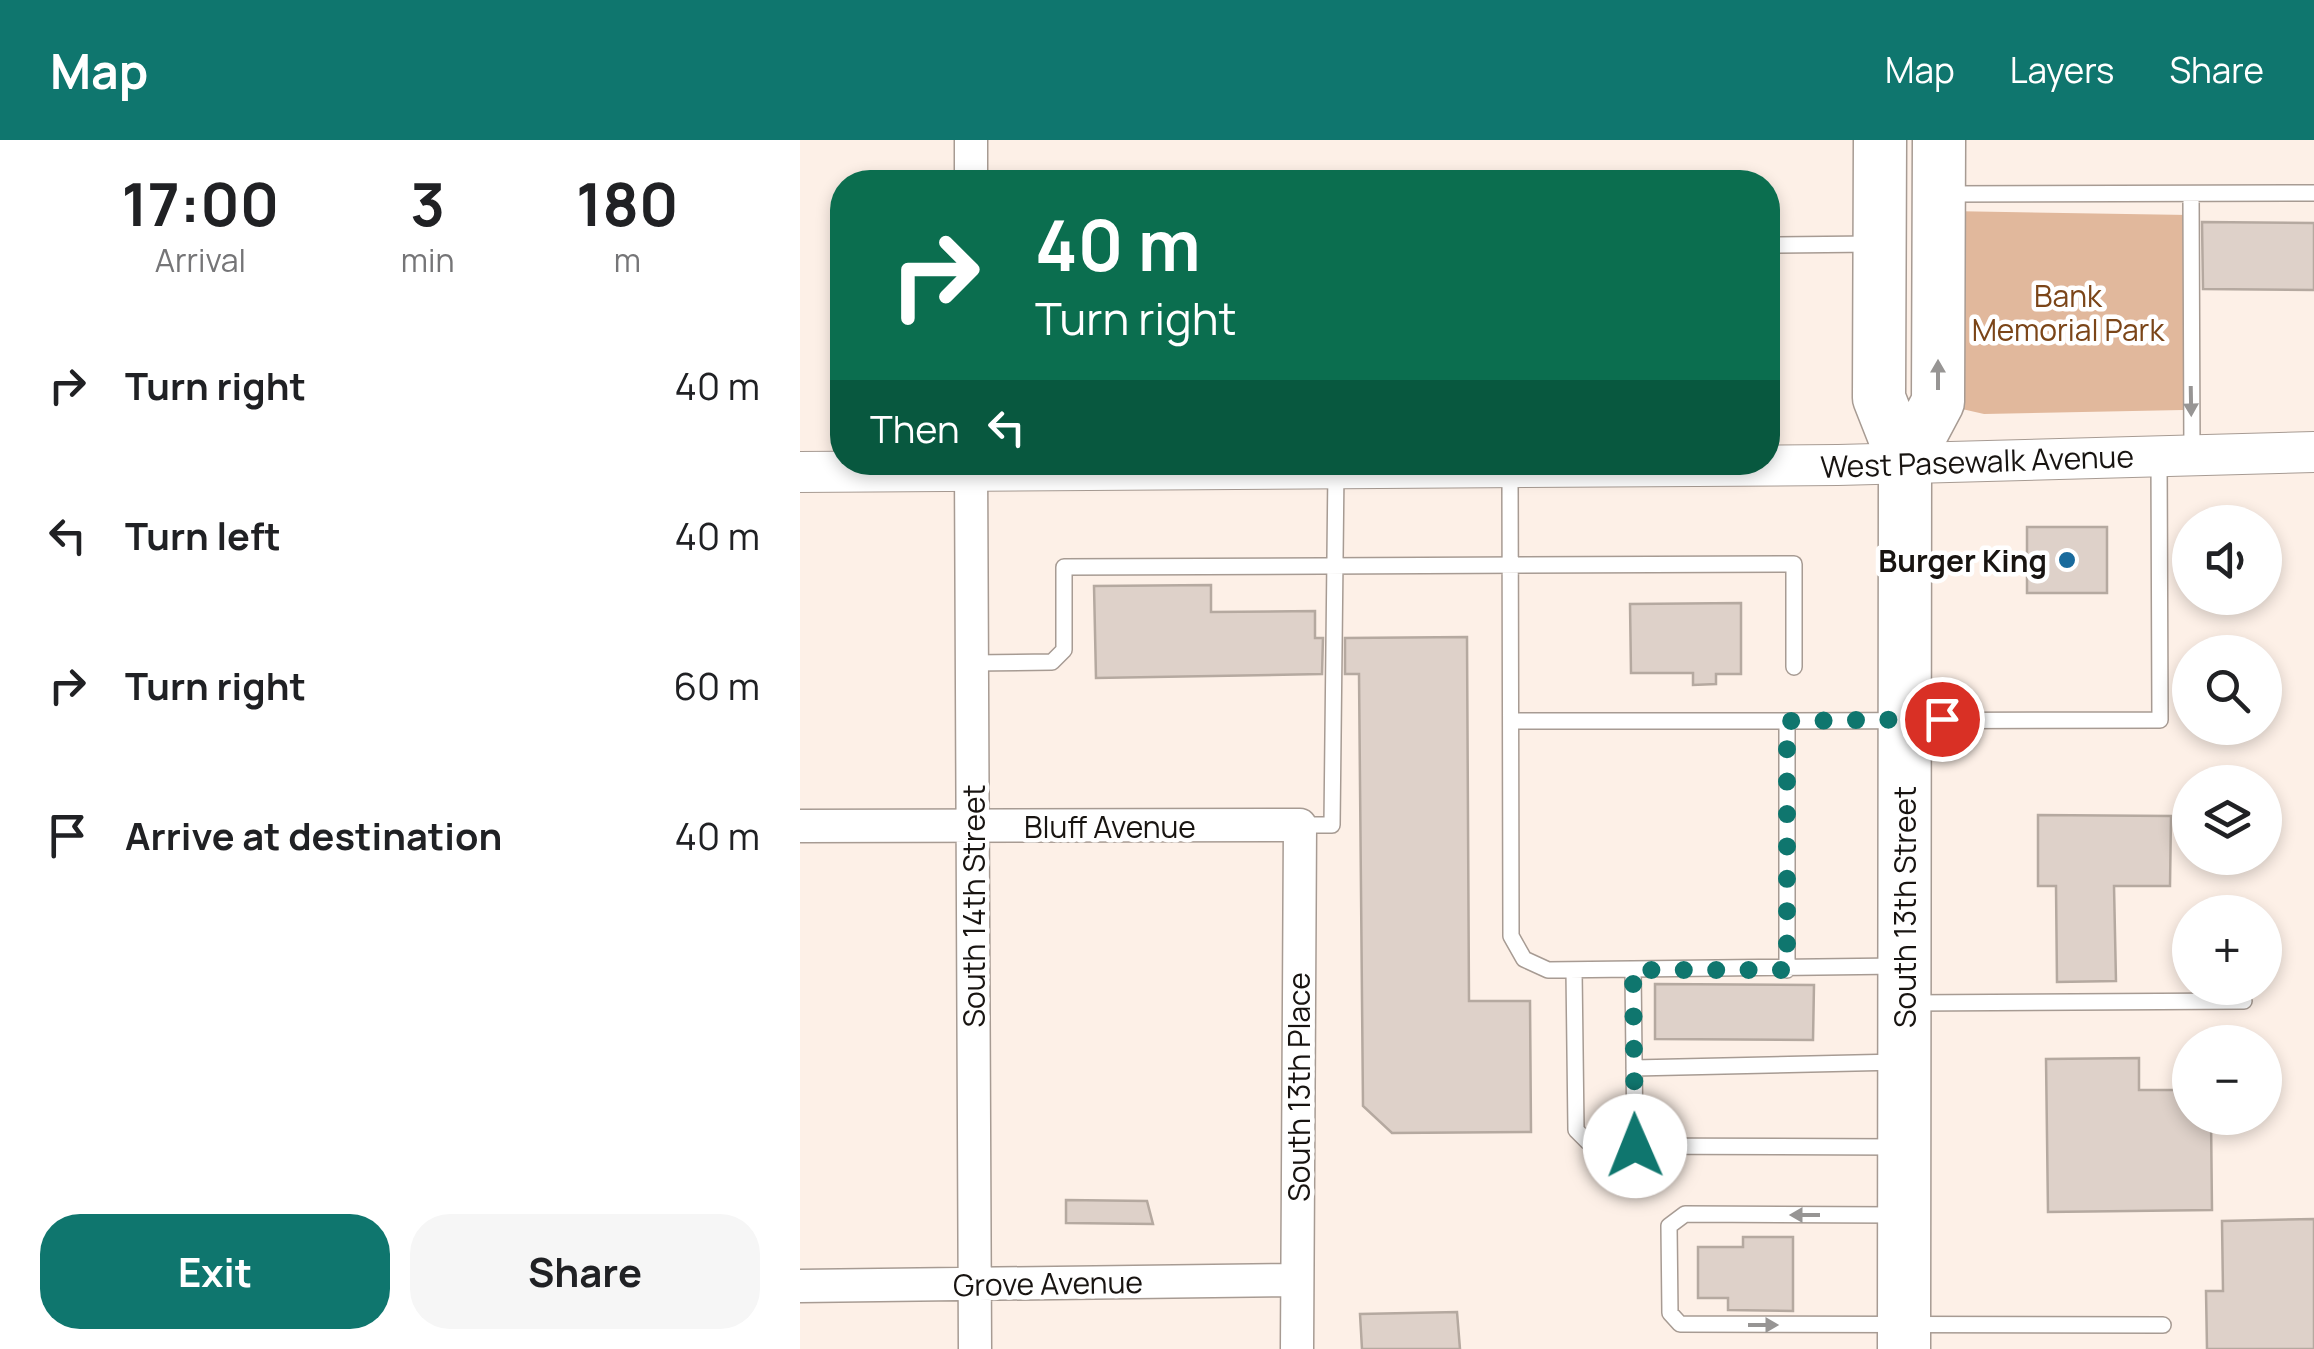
<!DOCTYPE html>
<html lang="en">
<head>
<meta charset="utf-8">
<style>
	:root { --surface:#fff; --page:#f6f6f6; --text:#202124; --muted:#757577; --accent:#0f766e }
	body { margin:0; font-family:Manrope,sans-serif; background:var(--page); color:var(--text); height:100vh; display:flex; flex-direction:column; font-size:38px; white-space:nowrap }
	* { box-sizing:border-box; margin:0 }
	p { font-size:32px; color:var(--muted) }
	.icon { flex:none; width:55px; height:55px; fill:none; stroke:currentColor; stroke-width:2; stroke-linecap:round; stroke-linejoin:round }
	.map { position:relative; flex:1; overflow:hidden }
	.details { display:flex; flex-direction:column; background:var(--surface); width:800px }
	.details>* { flex:none }
	.guide { position:absolute; left:30px; top:30px; width:950px; height:305px; border-radius:40px; box-shadow:0 5px 15px #0003; background:#0b6e4f; color:#fff; overflow:hidden }
	.tools { position:absolute; left:1372px; top:365px; display:grid; gap:20px }
	.tools a { display:grid; place-items:center; width:110px; height:110px; border-radius:50%; background:var(--surface); box-shadow:0 5px 15px #0003; font-size:50px }
	.pin { position:absolute; display:grid; place-items:center; width:85px; height:85px; color:#fff; margin:-42px; border:5px solid #fff; border-radius:50%; box-shadow:0 2px 10px #0007 }
	.me { position:absolute; width:110px; margin:-55px; rotate:359deg; stroke-linejoin:round; filter:drop-shadow(0 0 8px #0008) }
	.turn { display:flex; align-items:center; gap:35px; height:210px; padding:0 40px; font-size:45px }
	.turn .icon { width:130px; height:130px; stroke-width:2.5 }
	.turn b { display:block; font-size:70px; line-height:85px }
	.then { display:flex; align-items:center; height:95px; padding:0 40px; background:#0003; gap:20px; font-size:38px }
	.eta { display:flex; justify-content:space-evenly; align-items:center; height:170px; text-align:center }
	.eta b { font-size:60px; font-weight:700; line-height:70px }
	.button { display:flex; gap:20px; margin-top:auto; padding:20px 40px }
	.button a { flex:1; height:115px; border-radius:40px; background:var(--accent); color:#fff; font-size:40px; font-weight:700; line-height:115px; text-align:center }
	.button a+a { background:var(--page); color:var(--text) }
	ul { padding:0; list-style:none }
	li { display:flex; align-items:center; gap:30px; height:150px; padding:0 40px }
	li div { flex:1 }
	li b { display:block; font-size:38px }
	li em { font-style:normal }
	header { display:flex; align-items:center; gap:60px; box-sizing:border-box; height:140px; padding:0 50px; background:var(--accent); color:#fff }
	header strong { font-size:48px }
	nav { display:flex; gap:55px; margin-inline-start:auto; font-size:35px }
	main { display:flex; flex:1; min-height:0 }
	.map>svg:first-child { display:block }
	.green { fill:#e1b89c }
	.building { fill:#ded1c9; stroke:#b5a9a0; stroke-width:2.5 }
	.lines { fill:none; stroke-linecap:round; stroke-linejoin:round }
	.service-casing { stroke:#a79b93; stroke-width:18 }
	.minor-casing { stroke:#a79b93; stroke-width:35 }
	.tertiary-casing { stroke:#a79b93; stroke-width:42 }
	.trunk-casing { stroke:#a79b93; stroke-width:55 }
	.service { stroke:#fff; stroke-width:15 }
	.minor { stroke:#fff; stroke-width:32 }
	.tertiary { stroke:#fff; stroke-width:40 }
	.trunk { stroke:#fff; stroke-width:52 }
	.oneway { fill:#979594 }
	.route { stroke:#0f766e; stroke-width:18; stroke-dasharray:0 32.4 }
	.poi-dot { fill:#196a9c; stroke:#fff; stroke-width:4 }
	.labels { text-anchor:middle; dominant-baseline:central; stroke-width:9; stroke-linejoin:round; paint-order:stroke }
	.park-label { font-size:30px; fill:#7b4518; stroke:#fff }
	.street-label { font-size:30px; fill:#181411; stroke:#fff }
	.poi-label { font-size:30px; font-weight:bold; fill:#181411; stroke:#fff; text-anchor:end }
</style>
</head>
<body>
<header>
<strong>Map</strong>
<nav><a>Map</a><a>Layers</a><a>Share</a></nav>
</header>
<main>
<section class="details">
<div class="eta">
<div><b>17:00</b><p>Arrival</p></div>
<div><b>3</b><p>min</p></div>
<div><b>180</b><p>m</p></div>
</div>
<ul>
<li><svg class="icon" aria-label="right" viewBox="0 0 24 24"><path d="M7 20v-9h11M14 6l5 5-5 5"/></svg><div><b>Turn right</b></div><em>40 m</em></li>
<li><svg class="icon" aria-label="left" viewBox="0 0 24 24"><path d="M17 20v-9H6M10 6l-5 5 5 5"/></svg><div><b>Turn left</b></div><em>40 m</em></li>
<li><svg class="icon" aria-label="right" viewBox="0 0 24 24"><path d="M7 20v-9h11M14 6l5 5-5 5"/></svg><div><b>Turn right</b></div><em>60 m</em></li>
<li><svg class="icon" aria-label="arrive" viewBox="0 0 24 24"><path d="M6 21V4h12l-3 4 3 4H6"/></svg><div><b>Arrive at destination</b></div><em>40 m</em></li>
</ul>
<div class="button"><a>Exit</a><a>Share</a></div>
</section>
<div class="map">
<svg width="1514" height="1209" viewBox="0 0 1514 1209">
	<rect width="100%" height="100%" fill="#fdf0e7"/>
	<path class="green" d="M 1148,71 L 1389,75 L 1383,270 L 1184,274 L 1162,269 Z"/>
	<path class="building" d="M 1402,82 L 1514,83 L 1514,150 L 1403,149 Z
		M 1227,387 L 1307,387 L 1307,453 L 1227,453 Z
		M 411,445 L 411,472 L 515,471 L 515,498 L 523,498 L 522,534 L 296,538 L 294,446 Z
		M 941,463 L 941,534 L 916,534 L 916,544 L 893,545 L 893,533 L 831,533 L 830,464 Z
		M 667,497 L 669,861 L 730,861 L 731,992 L 592,993 L 563,966 L 559,534 L 545,534 L 545,498 Z
		M 1238,675 L 1371,676 L 1370,746 L 1314,746 L 1316,841 L 1257,842 L 1256,746 L 1238,746 Z
		M 855,844 L 1014,845 L 1013,900 L 855,899 Z
		M 1339,918 L 1339,950 L 1390,950 L 1390,978 L 1411,978 L 1412,1070 L 1248,1072 L 1246,919 Z
		M 266,1060 L 347,1061 L 353,1084 L 266,1083 Z
		M 1514,1079 L 1514,1209 L 1407,1209 L 1406,1151 L 1423,1151 L 1422,1081 Z
		M 943,1097 L 993,1097 L 993,1171 L 928,1170 L 928,1158 L 898,1158 L 898,1107 L 943,1107 Z
		M 657,1172 L 660,1209 L 562,1209 L 560,1174 Z"/>
	<g class="lines">
		<defs>
			<path id="service" d="M 1147,54 L 1514,53
				M 1391,54 L 1392,315
				M 968,105 L 1073,104
				M 710,329 L 711,796 L 724,819 L 748,830 L 1099,826
				M 172,523 L 252,522 L 264,510 L 264,427 L 994,424 L 994,527
				M 711,581 L 987,581
				M 500,685 L 532,685 L 536,329
				M 774,830 L 776,990 L 788,1002 L 804,1006 L 1098,1007
				M 833,830 L 835,1006
				M 987,830 L 987,581 L 1360,580 L 1359,316
				M 1112,863 L 1444,861
				M 834,928 L 1099,922
				M 1096,1075 L 885,1074 L 869,1086 L 870,1173 L 880,1184 L 1363,1185"/>
			<path id="minor" d="M 171,0 L 171,42
				M 171,322 L 175,1209
				M 0,686 L 500,685 L 497,1209
				M 0,1146 L 497,1140"/>
			<path id="tertiary" d="M 0,332 L 1038,325 L 1514,312"/>
			<path id="trunk" d="M 1080,0 L 1079,258 L 1105,324 L 1104,1209
				M 1105,324 L 1138,262 L 1139,0"/>
		</defs>
		<use href="#service" class="service-casing"/>
		<use href="#minor" class="minor-casing"/>
		<use href="#tertiary" class="tertiary-casing"/>
		<use href="#trunk" class="trunk-casing"/>
		<use href="#service" class="service"/>
		<use href="#minor" class="minor"/>
		<use href="#tertiary" class="tertiary"/>
		<use href="#trunk" class="trunk"/>
	</g>
	<defs><path id="oneway-solid" d="M-6-.8H1V-3.2L6.5 0L1 3.2V.8H-6Z" transform="scale(2.5)"/></defs>
	<g class="oneway">
		<use href="#oneway-solid" transform="translate(1138 235) rotate(-90)"/>
		<use href="#oneway-solid" transform="translate(1391 261) rotate(89)"/>
		<use href="#oneway-solid" transform="translate(1005 1075) rotate(-180)"/>
		<use href="#oneway-solid" transform="translate(963 1185)"/>
	</g>
	<g class="lines">
		<path class="route" d="M 835,1006 L 833,830 L 987,830 L 987,581 L 1142,579"/>
	</g>
	<circle class="poi-dot" cx="1267" cy="420" r="10"/>
	<g class="labels">
		<g class="park-label">
			<text x="1268" y="155">Bank<tspan x="1268" dy="34">Memorial Park</tspan></text>
		</g>
		<g class="street-label">
			<text transform="translate(1177 321) rotate(-2)">West Pasewalk Avenue</text>
			<text x="310" y="686">Bluff Avenue</text>
			<text transform="translate(173 766) rotate(-90)">South 14th Street</text>
			<text transform="translate(1104 767) rotate(-90)">South 13th Street</text>
			<text transform="translate(498 947) rotate(-90)">South 13th Place</text>
			<text transform="translate(248 1143) rotate(-1)">Grove Avenue</text>
		</g>
		<g class="poi-label">
			<text x="1247" y="420">Burger King</text>
		</g>
	</g>
</svg>
<div class="tools">
<a><svg class="icon" aria-label="sound" viewBox="0 0 24 24"><path d="M4 9h4l5-4v14l-5-4H4zM17 9q2 3 0 6"/></svg></a>
<a><svg class="icon" aria-label="search" viewBox="0 0 24 24"><circle cx="10" cy="10" r="6"/><path d="M15 15l6 6"/></svg></a>
<a><svg class="icon" aria-label="layers" viewBox="0 0 24 24"><path d="M12 4l9 5-9 5-9-5zM3 14l9 5 9-5"/></svg></a>
<a>+</a>
<a>−</a>
</div>
<div class="pin" style="left:1142px;top:579px;background:#d93025"><svg class="icon" aria-label="arrive" viewBox="0 0 24 24"><path d="M6 21V4h12l-3 4 3 4H6"/></svg></div>
<svg class="me" style="left:835px;top:1006px" viewBox="-20 -20 40 40"><circle r="19" fill="#fff"/><path d="M0-13L10 11 0 6-10 11z" fill="#0f766e"/></svg>
<div class="guide">
<div class="turn"><svg class="icon" aria-label="right" viewBox="0 0 24 24"><path d="M7 20v-9h11M14 6l5 5-5 5"/></svg><div><b>40 m</b>Turn right</div></div>
<div class="then">Then<svg class="icon" aria-label="left" viewBox="0 0 24 24"><path d="M17 20v-9H6M10 6l-5 5 5 5"/></svg></div>
</div>
</div>
</main>
</body>
</html>
